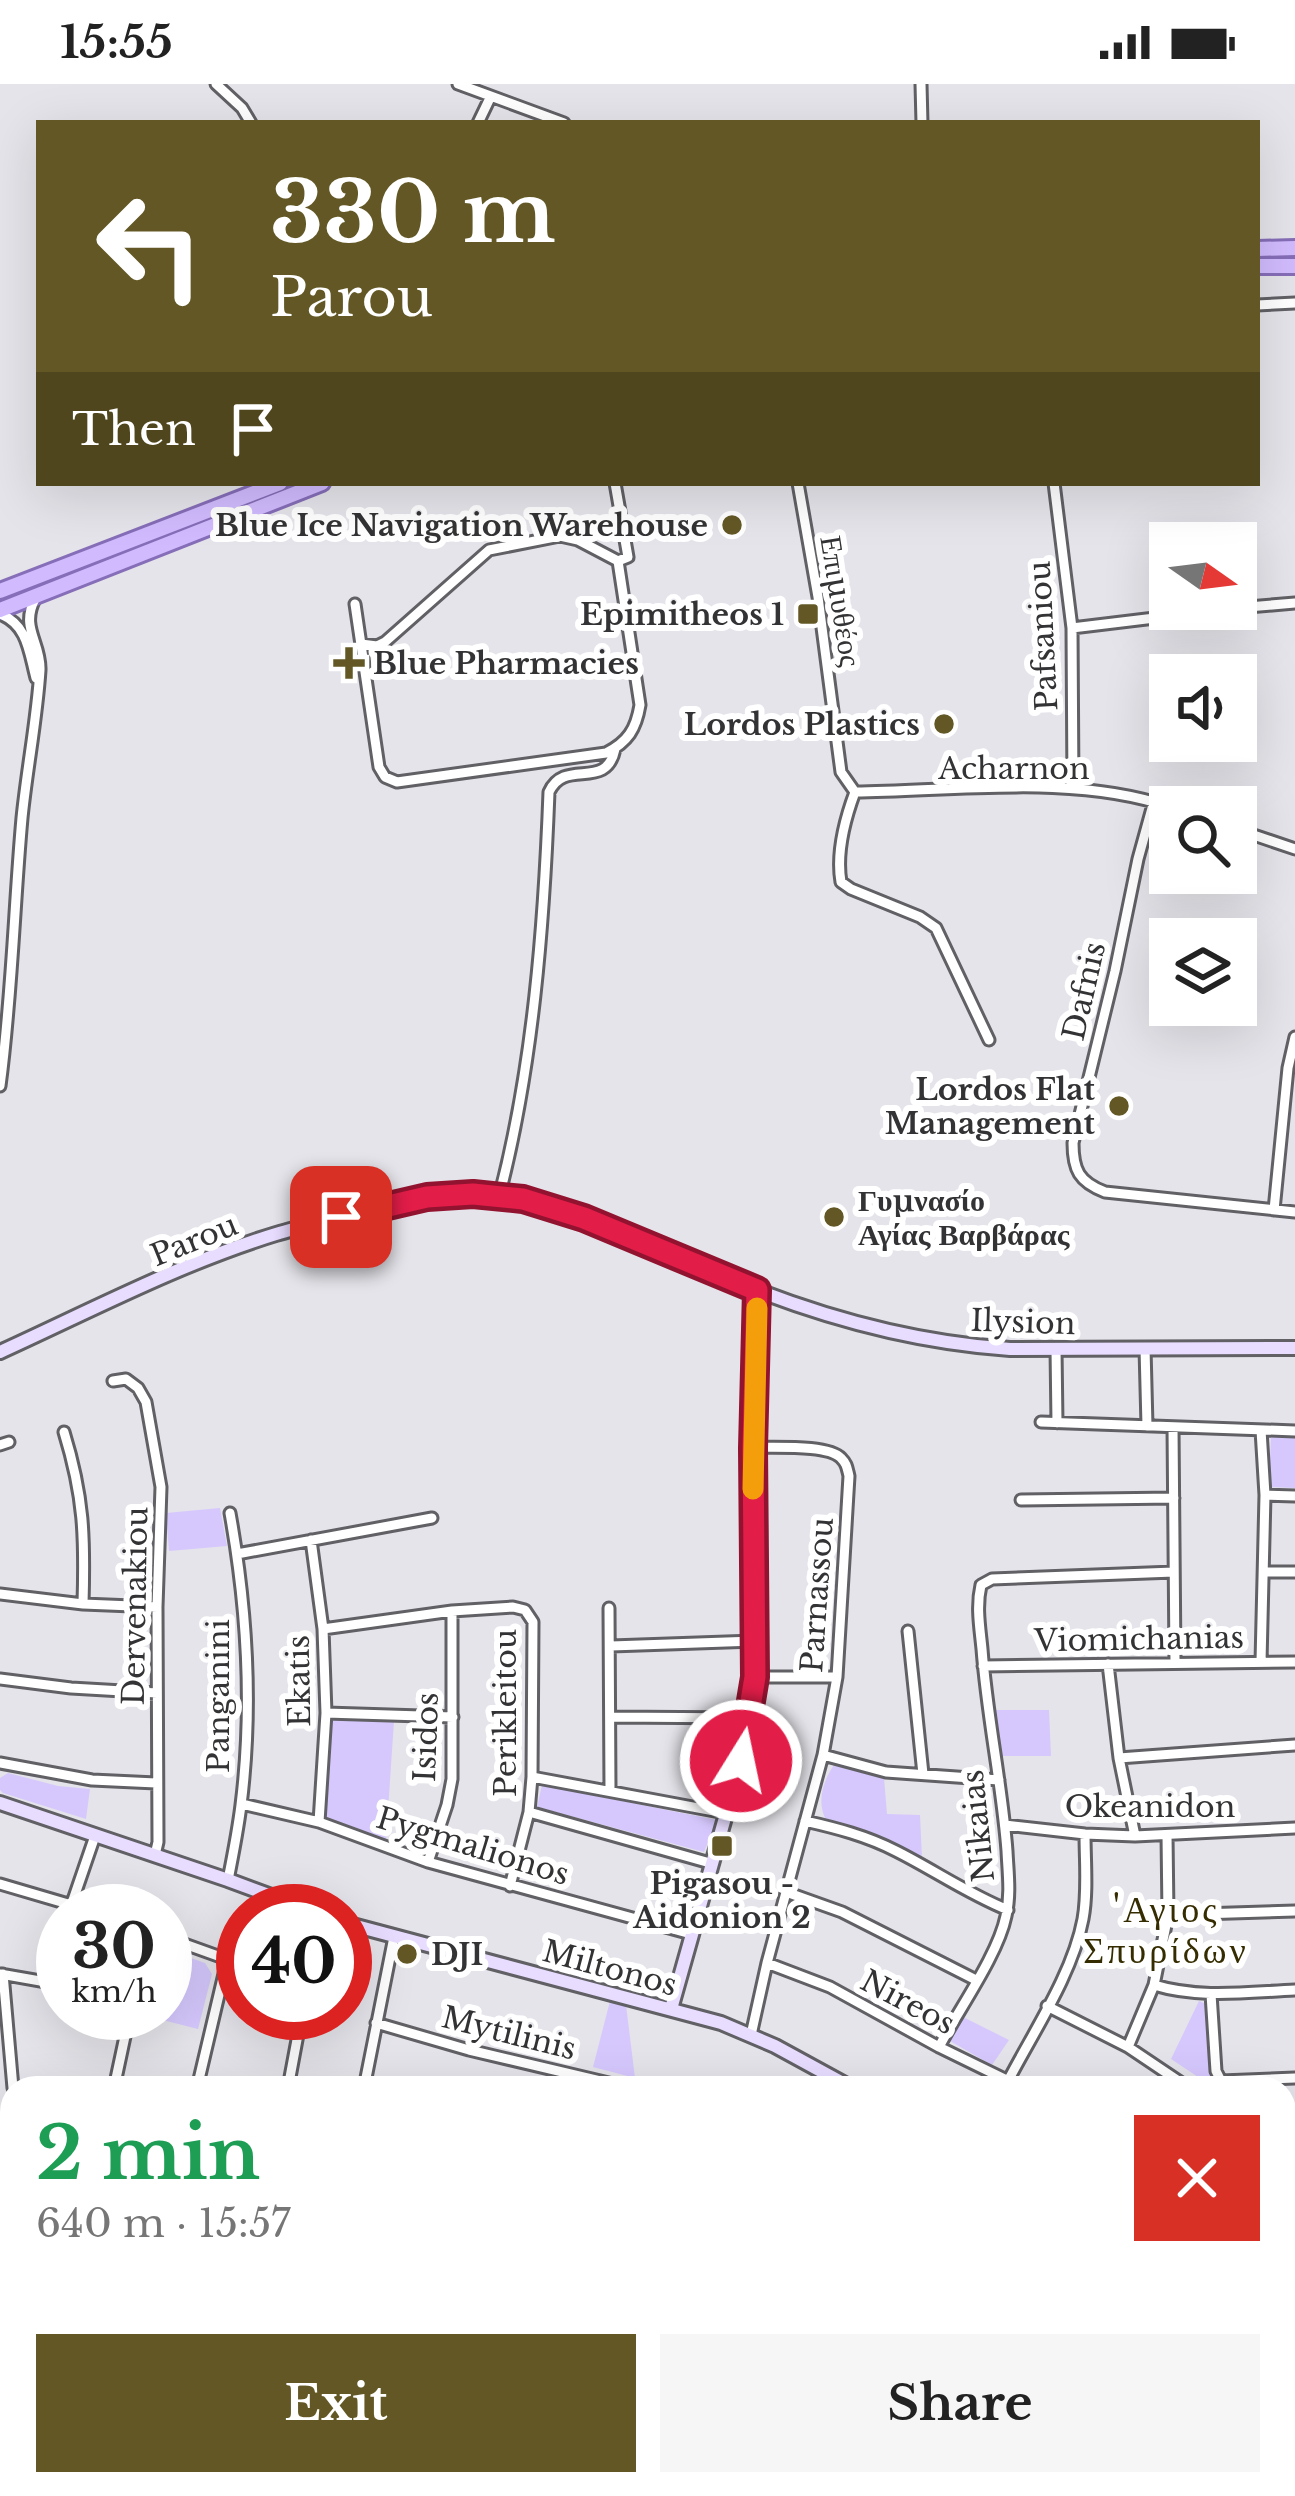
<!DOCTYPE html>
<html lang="en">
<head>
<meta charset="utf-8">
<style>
	:root { --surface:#fff; --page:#f6f6f6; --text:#222; --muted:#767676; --accent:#635825 }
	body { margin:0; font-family:"Libre Baskerville",serif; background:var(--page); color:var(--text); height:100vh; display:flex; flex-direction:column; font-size:45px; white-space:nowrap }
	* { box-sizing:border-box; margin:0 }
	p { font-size:39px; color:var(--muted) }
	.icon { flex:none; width:66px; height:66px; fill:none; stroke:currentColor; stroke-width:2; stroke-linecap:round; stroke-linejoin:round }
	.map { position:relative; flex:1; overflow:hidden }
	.sheet { position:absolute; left:0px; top:1992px; width:1296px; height:420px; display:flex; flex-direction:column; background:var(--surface); border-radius:36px 36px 0 0; box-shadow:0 12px 48px #0002 }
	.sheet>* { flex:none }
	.banner { position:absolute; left:36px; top:36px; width:1224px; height:366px; border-radius:0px; box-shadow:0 12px 48px #0002; background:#635825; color:#fff; overflow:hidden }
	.needle { width:78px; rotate:104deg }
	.fabs { position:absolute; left:1149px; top:438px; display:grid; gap:24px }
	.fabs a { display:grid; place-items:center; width:108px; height:108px; border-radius:0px; background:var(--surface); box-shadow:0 12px 48px #0002; font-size:60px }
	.speed { position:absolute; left:36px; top:1800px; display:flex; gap:24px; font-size:60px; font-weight:700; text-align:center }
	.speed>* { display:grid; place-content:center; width:156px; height:156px; border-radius:50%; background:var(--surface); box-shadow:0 12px 48px #0002; line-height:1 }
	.speed small { font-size:30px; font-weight:400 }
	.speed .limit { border:18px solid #d22; background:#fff; color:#111 }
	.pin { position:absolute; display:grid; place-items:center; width:102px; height:102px; color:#fff; margin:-51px; border-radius:24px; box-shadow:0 6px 18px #0006 }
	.me { position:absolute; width:132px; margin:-66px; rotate:10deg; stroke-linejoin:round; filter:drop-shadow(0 0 9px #0008) }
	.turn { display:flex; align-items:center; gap:42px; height:252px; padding:0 36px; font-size:54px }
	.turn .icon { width:156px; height:156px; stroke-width:2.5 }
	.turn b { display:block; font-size:84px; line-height:102px }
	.then { display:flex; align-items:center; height:114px; padding:0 36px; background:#0003; gap:24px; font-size:45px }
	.round { display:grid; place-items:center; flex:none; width:126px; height:126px; border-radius:0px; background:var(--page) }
	.overview { display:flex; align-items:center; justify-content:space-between; height:204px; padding:0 36px }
	h1 { font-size:72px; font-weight:700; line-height:90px; color:#1e9e55 }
	.primary-button { display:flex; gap:24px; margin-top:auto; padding:24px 36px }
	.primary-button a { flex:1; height:138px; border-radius:0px; background:var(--accent); color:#fff; font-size:48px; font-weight:700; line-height:138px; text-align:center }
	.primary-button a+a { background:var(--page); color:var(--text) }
	.status { display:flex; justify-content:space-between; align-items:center; height:84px; padding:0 60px; background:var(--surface); direction:ltr }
	.status svg { height:33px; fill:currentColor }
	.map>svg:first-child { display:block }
	.green { fill:#d6c8fd }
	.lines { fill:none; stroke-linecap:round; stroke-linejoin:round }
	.street-casing { stroke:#616065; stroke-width:15 }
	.secondary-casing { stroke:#616065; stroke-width:18 }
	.primary-casing { stroke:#866eb8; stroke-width:20 }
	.street { stroke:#fff; stroke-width:9 }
	.secondary { stroke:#e8ddff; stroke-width:12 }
	.primary { stroke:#d1bbfe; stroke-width:14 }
	.route-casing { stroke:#92132f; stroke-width:30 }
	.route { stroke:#e11d48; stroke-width:21 }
	.slow { stroke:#f59e0b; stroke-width:21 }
	.poi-dot { fill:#635825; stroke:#fff; stroke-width:4.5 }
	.labels { text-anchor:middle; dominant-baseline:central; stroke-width:12; stroke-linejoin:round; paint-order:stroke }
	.poi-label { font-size:30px; font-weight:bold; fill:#333335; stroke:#fff; text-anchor:end }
	.street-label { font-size:30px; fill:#333335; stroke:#fff }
	.quarter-label { font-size:36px; letter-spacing:3px; fill:#352d01; stroke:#fff }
</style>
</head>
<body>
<div class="status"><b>15:55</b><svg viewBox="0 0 49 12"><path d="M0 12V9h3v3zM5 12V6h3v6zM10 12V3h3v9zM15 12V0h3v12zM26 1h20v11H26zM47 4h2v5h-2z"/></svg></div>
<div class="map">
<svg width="1295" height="2412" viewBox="0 0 1295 2412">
	<rect width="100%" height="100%" fill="#e5e4ea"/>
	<path class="green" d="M 1271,1352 L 1295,1353 L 1295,1404 L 1269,1403 Z
		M 220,1424 L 227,1462 L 169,1467 L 166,1429 Z
		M 995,1626 L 1049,1626 L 1051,1672 L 1001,1672 Z
		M 332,1635 L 394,1637 L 386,1756 L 326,1734 Z
		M 834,1681 L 884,1694 L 887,1730 L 920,1731 L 922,1774 L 888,1756 L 825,1734 C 817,1717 823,1697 834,1681 Z
		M 8,1689 L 58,1702 L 90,1705 L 86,1735 L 3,1709 L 0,1706 L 0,1694 Z
		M 542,1701 L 717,1736 L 704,1768 L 537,1723 Z
		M 165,1865 L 205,1879 L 212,1890 L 198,1945 L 135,1929 L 165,1929 Z
		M 610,1917 L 626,1921 L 635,1994 L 593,1983 Z
		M 1199,1917 L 1206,1920 L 1213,1991 L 1210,1999 L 1207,1999 L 1171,1975 Z
		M 959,1931 L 1009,1956 L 992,1981 L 948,1956 Z"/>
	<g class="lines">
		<defs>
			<path id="street" d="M 216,0 L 242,24 L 251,39
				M 458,0 L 564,39
				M 921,0 L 922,39
				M 478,39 L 490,14
				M 1257,221 L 1295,219
				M 615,399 L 628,473 L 618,477
				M 798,399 L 818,513 L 841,688 L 855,708
				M 1054,399 L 1072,544 L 1073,703
				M 355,520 L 379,683 L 385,693 L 397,698 L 606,669 C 628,658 636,645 640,621 L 618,477 L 578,456 L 560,452 L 489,466 L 385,558 L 377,562 L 361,560
				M 1236,524 L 1295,519
				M 0,530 C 28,541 29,568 36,594
				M 1072,544 L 1229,525
				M 855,708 C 845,735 836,769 841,798 L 851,805 L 920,833 L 936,844 L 989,956
				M 855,708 C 955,707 1075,690 1170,723
				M 1154,717 L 1138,775 L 1115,887 L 1073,1059 C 1073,1086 1079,1098 1105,1108 L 1295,1128
				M 1236,745 L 1295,765
				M 0,1002 C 12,913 14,823 22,734 C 27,684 37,635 40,586 C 41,558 20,544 35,515
				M 499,1113 C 533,983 544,842 549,708 C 565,673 606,708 615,665
				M 1274,1126 L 1288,984 L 1295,953
				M 1145,1264 L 1147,1342
				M 1056,1265 L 1057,1339
				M 113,1297 L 126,1295 L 138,1304 L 146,1318 L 161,1403 L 157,1523 L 158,1758 L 155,1771
				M 1041,1338 L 1295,1347
				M 1173,1343 L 1175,1577
				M 1261,1346 L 1265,1411 L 1261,1578
				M 64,1348 C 84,1413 85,1453 83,1520
				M 0,1361 L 9,1358
				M 1265,1411 L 1295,1412
				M 1021,1416 L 1174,1414
				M 311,1456 L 323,1545 L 326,1629 L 319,1738
				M 237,1470 L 432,1434
				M 1264,1488 L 1295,1488
				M 0,1510 L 83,1520 L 157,1523
				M 609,1524 L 610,1706
				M 323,1545 L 452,1527 L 513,1523 L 525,1526 L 533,1538 L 532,1693 L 529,1728 L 510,1802
				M 908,1547 L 923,1690
				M 611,1562 L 755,1557
				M 1108,1580 L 1119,1674 L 1135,1752
				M 983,1582 L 1295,1578
				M 755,1593 L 837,1593
				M 0,1595 L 71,1604 L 157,1609
				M 326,1629 L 453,1633
				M 611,1633 L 750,1634
				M 823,1671 L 886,1688 L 999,1696
				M 1119,1674 L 1295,1661
				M 0,1679 L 92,1696 L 156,1699
				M 532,1693 L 725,1729
				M 242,1720 L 319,1738 L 428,1778 L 691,1850
				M 529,1728 L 710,1779
				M 805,1737 C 836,1744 867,1752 896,1767 C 934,1786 968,1810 1008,1826
				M 1005,1741 L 1085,1750 L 1135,1752 L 1295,1744
				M 428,1778 L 447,1721 L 452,1695 L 452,1527
				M 228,1796 C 233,1771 238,1746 241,1721 C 253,1625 247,1524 230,1429
				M 0,1800 L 92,1827
				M 786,1808 L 842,1828 L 976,1896
				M 72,1819 L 95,1752
				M 1168,1831 L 1295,1827
				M 165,1853 L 243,1881
				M 767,1879 L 830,1903 L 939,1963 L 1023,2004
				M 0,1890 L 63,1901
				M 3,1890 L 13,2004
				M 1154,1901 C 1200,1915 1248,1908 1295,1906
				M 1211,1910 L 1216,1987 L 1221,1997 L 1295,1994
				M 1047,1922 L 1128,1963 L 1189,2004
				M 376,1939 L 469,1966 L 630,2004
				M 751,1951 L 767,1879 L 823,1671 L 837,1593 L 849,1392 C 847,1384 847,1380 841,1374 C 828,1360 773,1364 753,1363
				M 939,1963 C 959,1925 998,1871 1006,1832 C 1011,1810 1008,1789 1007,1767 C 1002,1700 987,1633 982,1565 C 980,1544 976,1523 981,1501 L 992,1495 L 1174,1488
				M 1128,1963 L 1154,1901 L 1168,1831 L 1167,1751
				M 1008,1997 C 1034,1947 1073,1889 1083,1835 C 1088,1808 1085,1778 1085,1750
				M 114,2004 L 130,1929
				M 197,2004 L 227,1877
				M 288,2004 L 302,1929
				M 364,2004 L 394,1853
				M 1284,2080 L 1295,2090
				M 0,2139 L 12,2141
				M 1284,2148 L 1295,2134
				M 1284,2198 L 1295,2208
				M 0,2368 L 12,2366
				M 211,2400 L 214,2412
				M 659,2400 L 660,2412
				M 761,2400 L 762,2412
				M 842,2400 L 844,2412
				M 925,2400 L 927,2412
				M 1010,2400 L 1011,2412
				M 1092,2400 L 1093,2412
				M 1257,2400 L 1259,2412
				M 300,2409 L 384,2408 L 513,2400
				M 131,2412 L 165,2400
				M 1133,2412 L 1178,2407"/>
			<path id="secondary" d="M 0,1268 C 90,1227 181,1179 276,1150 C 302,1142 329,1137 355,1130 C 411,1116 468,1103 526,1116 C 605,1134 679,1175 754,1205 C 836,1237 922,1259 1010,1265 L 1295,1264
				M 0,1719 L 228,1796 L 312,1827
				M 345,1839 L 721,1939 L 775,1962 L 852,2004
				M 671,1925 L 741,1677 L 750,1634 L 755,1593 L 753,1363 L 757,1206
				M 1284,2315 L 1295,2324"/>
			<path id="primary" d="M 1257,165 L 1295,164
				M 1257,182 L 1295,182
				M 0,507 L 280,399
				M 0,526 L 322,399"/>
		</defs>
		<use href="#street" class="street-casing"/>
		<use href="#secondary" class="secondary-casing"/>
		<use href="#primary" class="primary-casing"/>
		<use href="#street" class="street"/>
		<use href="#secondary" class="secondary"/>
		<use href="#primary" class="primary"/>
	</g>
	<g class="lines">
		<defs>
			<path id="route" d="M 341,1133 L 427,1113 L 473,1110 L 523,1115 L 584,1134 L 757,1206 L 753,1364 L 755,1593 L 741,1677"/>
		</defs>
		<use href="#route" class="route-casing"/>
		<use href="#route" class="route"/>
		<path class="slow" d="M 753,1405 L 757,1224"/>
	</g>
	<g class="poi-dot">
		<circle cx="732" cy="441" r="12"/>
		<rect x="796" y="518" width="24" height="24" rx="6"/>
		<path d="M343 561h12v12h12v12h-12v12h-12v-12h-12v-12h12z"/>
		<circle cx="944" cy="640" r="12"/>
		<circle cx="1119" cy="1022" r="12"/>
		<circle cx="834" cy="1133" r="12"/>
		<rect x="710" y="1750" width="24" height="24" rx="6"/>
		<circle cx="407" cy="1870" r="12"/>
	</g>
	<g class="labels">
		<g class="poi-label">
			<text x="708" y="441">Blue Ice Navigation Warehouse</text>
			<text x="784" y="530">Epimitheos 1</text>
			<text x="373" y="579" text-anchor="start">Blue Pharmacies</text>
			<text x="920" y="640">Lordos Plastics</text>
			<text x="1095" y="1005">Lordos Flat<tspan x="1095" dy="34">Management</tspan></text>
			<text x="858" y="1116" text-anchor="start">Γυμνασίο<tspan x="858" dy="34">Αγίας Βαρβάρας</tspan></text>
			<text x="722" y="1799" text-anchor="middle">Pigasou -<tspan x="722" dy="34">Aidonion 2</tspan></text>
			<text x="431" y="1870" text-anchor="start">DJI</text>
		</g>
		<g class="street-label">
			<text transform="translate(841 517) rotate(81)">Επιμυθέος</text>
			<text transform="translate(1043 552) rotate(-93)">Pafsaniou</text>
			<text x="1014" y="684">Acharnon</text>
			<text transform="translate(1084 907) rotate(-77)">Dafnis</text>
			<text transform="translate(194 1156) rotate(-22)">Parou</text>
			<text transform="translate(1023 1238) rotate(2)">Ilysion</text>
			<text transform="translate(817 1511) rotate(-86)">Parnassou</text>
			<text transform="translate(135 1522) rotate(-89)">Dervenakiou</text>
			<text transform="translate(1139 1555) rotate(-1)">Viomichanias</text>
			<text transform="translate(299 1597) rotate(-91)">Ekatis</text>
			<text transform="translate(218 1612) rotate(-90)">Panganini</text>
			<text transform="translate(505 1629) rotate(-90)">Perikleitou</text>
			<text transform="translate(426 1653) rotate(-88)">Isidos</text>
			<text x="1150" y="1722">Okeanidon</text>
			<text transform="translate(978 1742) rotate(-96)">Nikaias</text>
			<text transform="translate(473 1762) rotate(17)">Pygmalionos</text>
			<text transform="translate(610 1884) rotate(15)">Miltonos</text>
			<text transform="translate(908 1918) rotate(28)">Nireos</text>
			<text transform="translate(509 1949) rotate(14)">Mytilinis</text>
		</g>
		<g class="quarter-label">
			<text x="1166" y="1825">'Αγιος<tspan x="1166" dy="41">Σπυρίδων</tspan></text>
		</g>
	</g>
</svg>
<div class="fabs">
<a><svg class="needle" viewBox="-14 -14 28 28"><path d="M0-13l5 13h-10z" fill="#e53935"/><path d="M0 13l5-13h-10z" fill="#767676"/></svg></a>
<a><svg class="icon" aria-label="sound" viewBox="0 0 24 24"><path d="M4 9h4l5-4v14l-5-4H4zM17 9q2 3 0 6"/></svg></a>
<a><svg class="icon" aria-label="search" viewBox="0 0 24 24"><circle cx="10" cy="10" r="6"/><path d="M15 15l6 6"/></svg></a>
<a><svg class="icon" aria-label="layers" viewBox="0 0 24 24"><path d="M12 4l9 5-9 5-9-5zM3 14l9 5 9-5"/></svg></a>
</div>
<div class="speed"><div>30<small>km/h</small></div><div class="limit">40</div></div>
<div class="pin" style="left:341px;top:1133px;background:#d93025"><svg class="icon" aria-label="arrive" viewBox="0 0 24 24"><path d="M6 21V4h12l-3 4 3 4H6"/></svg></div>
<svg class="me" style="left:741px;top:1677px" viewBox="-20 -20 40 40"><circle r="17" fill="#e11d48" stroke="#fff" stroke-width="3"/><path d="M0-11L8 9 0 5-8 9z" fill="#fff"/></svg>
<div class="banner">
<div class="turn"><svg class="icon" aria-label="left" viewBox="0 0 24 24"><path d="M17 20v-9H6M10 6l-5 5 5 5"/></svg><div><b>330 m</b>Parou</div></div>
<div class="then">Then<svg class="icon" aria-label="arrive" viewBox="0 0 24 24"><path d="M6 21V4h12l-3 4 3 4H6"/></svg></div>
</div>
<section class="sheet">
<div class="overview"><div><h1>2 min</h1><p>640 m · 15:57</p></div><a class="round" style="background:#d93025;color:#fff"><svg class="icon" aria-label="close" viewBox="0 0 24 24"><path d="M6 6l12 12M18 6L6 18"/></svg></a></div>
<div class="primary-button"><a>Exit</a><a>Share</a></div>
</section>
</div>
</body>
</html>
